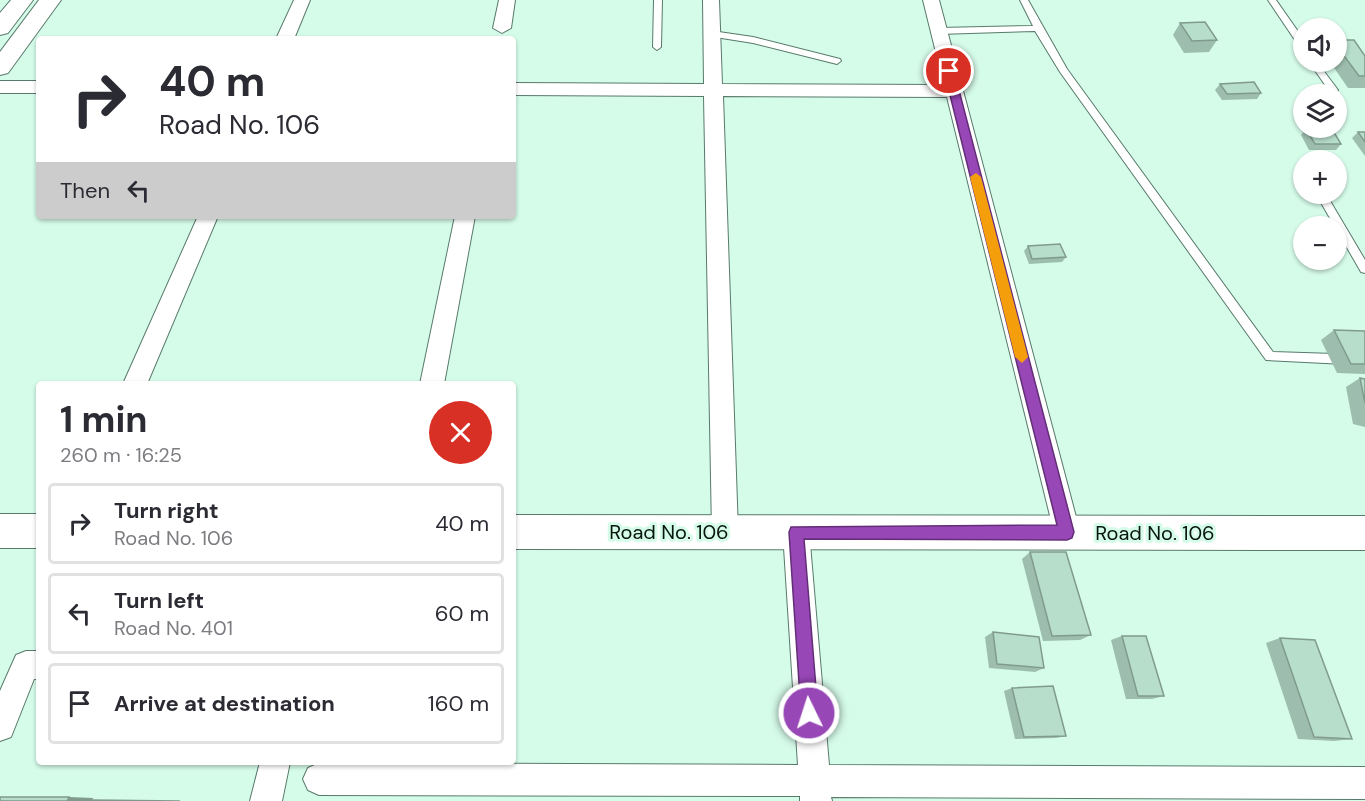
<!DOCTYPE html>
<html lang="en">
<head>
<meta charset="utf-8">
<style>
	:root { --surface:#fff; --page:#f2f2f3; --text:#2b2b33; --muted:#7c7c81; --line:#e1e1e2 }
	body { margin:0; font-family:"DM Sans",sans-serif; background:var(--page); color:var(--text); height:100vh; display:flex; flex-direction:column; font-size:22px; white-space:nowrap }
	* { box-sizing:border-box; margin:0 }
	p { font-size:20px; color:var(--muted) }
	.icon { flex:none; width:33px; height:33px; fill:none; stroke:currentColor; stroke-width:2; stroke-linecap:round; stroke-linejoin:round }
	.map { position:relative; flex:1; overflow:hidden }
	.sheet { position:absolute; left:36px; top:381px; width:480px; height:384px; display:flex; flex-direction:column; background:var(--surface); border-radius:6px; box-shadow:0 2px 4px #0004 }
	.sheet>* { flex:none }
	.banner { position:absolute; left:36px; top:36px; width:480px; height:183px; border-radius:6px; box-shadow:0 2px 4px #0004; background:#fff; color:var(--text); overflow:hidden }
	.tools { position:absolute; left:1293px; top:18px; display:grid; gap:12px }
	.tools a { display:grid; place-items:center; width:54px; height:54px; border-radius:50%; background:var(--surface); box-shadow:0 2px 4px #0004; font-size:30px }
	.pin { position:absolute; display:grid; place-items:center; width:51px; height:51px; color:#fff; margin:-26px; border:3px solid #fff; border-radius:50%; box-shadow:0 2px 6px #0007 }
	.me { position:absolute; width:66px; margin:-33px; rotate:356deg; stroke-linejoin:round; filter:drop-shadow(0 0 4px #0008) }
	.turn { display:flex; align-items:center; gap:21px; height:126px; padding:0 24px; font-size:27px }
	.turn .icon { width:78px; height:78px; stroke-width:2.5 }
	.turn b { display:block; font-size:42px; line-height:51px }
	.then { display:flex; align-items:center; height:57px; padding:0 24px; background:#0003; gap:12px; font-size:22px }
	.round { display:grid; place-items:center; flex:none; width:63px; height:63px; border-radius:32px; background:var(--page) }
	.head { display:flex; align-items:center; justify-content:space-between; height:102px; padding:0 24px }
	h1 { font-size:36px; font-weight:700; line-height:45px }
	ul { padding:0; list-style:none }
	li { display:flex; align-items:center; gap:18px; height:81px; margin:0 12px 9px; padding:0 12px; border:3px solid var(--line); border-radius:6px }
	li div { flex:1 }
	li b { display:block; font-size:22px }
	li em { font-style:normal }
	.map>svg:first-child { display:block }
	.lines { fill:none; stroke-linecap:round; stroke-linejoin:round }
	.service-casing { stroke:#587a6b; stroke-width:2 }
	.minor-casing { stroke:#587a6b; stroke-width:2 }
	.tertiary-casing { stroke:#587a6b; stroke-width:2 }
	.service { fill:#fff; fill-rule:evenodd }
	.minor { fill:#fff; fill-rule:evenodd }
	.tertiary { fill:#fff; fill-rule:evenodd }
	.wall { fill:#9dbeaf }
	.shaded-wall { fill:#809b8e }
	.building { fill:#b7ddcb; stroke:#809b8e; stroke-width:1.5 }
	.route { fill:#9847b7; stroke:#632e77; stroke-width:1.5 }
	.slow { fill:#f59e0b }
	.labels { text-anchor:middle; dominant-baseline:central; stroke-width:6; stroke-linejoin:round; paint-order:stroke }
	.street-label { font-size:20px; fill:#081610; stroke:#d5fbe9 }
</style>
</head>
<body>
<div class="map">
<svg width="1365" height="801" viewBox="0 0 1365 801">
	<rect width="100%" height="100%" fill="#d5fbe9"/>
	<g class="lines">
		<defs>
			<path id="service" d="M 654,0 L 662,0 L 661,47 L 657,50 L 653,47 Z
				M 1020,0 L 1028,0 L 1067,69 L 1273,352 L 1365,355 L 1365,365 L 1266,360 L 1060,72 L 1035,31 L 938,34 L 934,31 L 938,28 L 1033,26 Z
				M 1268,0 L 1276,0 L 1304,40 L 1304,50 L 1301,49 Z
				M 712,31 L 753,37 L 840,59 L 841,61 L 837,64 L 753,43 L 709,36 L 708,34 Z
				M 1309,62 L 1317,62 L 1338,90 L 1336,92 L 1330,92 Z
				M 1316,194 L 1326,194 L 1365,260 L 1365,273 L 1361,272 Z"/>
			<path id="minor" d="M 294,0 L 310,0 L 294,39 L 276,39 Z
				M 499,0 L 515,0 L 511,28 L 502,33 L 493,28 Z
				M 703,0 L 719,0 L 722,84 L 944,85 L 923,0 L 939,0 L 1080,532 L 1076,541 L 1067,545 L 1058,541 L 1054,532 L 947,97 L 723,96 L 738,532 L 734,541 L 725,545 L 716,541 L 712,532 L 704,96 L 513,95 L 513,83 L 704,84 Z
				M 0,81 L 39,81 L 39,93 L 0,93 Z
				M 198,216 L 218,216 L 147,384 L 123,384 Z
				M 455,216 L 475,216 L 444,384 L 420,384 Z
				M 796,519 L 805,523 L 809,532 L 829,765 L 1365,767 L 1365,799 L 831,797 L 832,801 L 800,801 L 800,796 L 319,795 L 308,790 L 303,779 L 308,768 L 319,763 L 798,765 L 783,532 L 787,523 Z
				M 26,651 L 39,651 L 39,679 L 34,679 L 11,737 L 0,741 L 0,691 L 16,655 Z
				M 260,762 L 290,762 L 282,801 L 250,801 Z"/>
			<path id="tertiary" d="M 11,0 L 33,0 L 8,33 L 0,35 L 0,13 Z
				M 39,0 L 61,0 L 8,73 L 0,75 L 0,52 Z
				M 0,514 L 39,514 L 39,548 L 0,548 Z
				M 513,515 L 1365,516 L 1365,550 L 513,549 Z"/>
		</defs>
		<use href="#service" class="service-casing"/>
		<use href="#minor" class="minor-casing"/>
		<use href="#tertiary" class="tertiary-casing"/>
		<use href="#service" class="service"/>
		<use href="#minor" class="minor"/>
		<use href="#tertiary" class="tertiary"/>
	</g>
	<path class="wall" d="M 1180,23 L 1217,40 L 1209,52 L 1184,53 L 1173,35 Z
		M 1336,40 L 1365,56 L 1365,88 L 1348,88 L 1330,62 L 1336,62 Z
		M 1220,84 L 1261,93 L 1257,99 L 1222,100 L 1215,90 Z
		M 1306,129 L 1341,144 L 1336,150 L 1309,150 L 1301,135 Z
		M 1358,132 L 1365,132 L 1365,156 L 1352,138 Z
		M 1028,246 L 1066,257 L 1062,262 L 1029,264 L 1024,251 Z
		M 1334,330 L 1365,331 L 1365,374 L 1337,373 L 1321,340 Z
		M 1360,378 L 1365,379 L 1365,427 L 1353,424 L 1346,387 Z
		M 1030,552 L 1091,635 L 1080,640 L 1043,641 L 1022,559 Z
		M 993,632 L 1044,668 L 1035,672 L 989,668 L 985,637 Z
		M 1122,636 L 1164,696 L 1152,699 L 1126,699 L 1111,640 Z
		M 1280,638 L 1352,739 L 1334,741 L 1298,739 L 1266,643 Z
		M 1012,688 L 1066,736 L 1056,738 L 1015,739 L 1004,691 Z"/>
	<path class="shaded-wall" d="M 69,797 L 93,798 L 92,801 L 67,801 Z"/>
	<path class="building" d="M 1205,22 L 1217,40 L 1192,41 L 1180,23 Z
		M 1336,40 L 1354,40 L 1365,56 L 1365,76 L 1359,76 L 1336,45 Z
		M 1254,82 L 1261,93 L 1227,94 L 1220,84 Z
		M 1306,129 L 1332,129 L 1341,144 L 1315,144 Z
		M 1358,132 L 1365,132 L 1365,142 Z
		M 1060,244 L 1066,257 L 1032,259 L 1028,246 Z
		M 1334,330 L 1365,331 L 1365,364 L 1351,364 Z
		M 1360,378 L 1365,379 L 1365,403 Z
		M 1030,552 L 1066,552 L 1091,635 L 1052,636 Z
		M 993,632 L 1039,637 L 1044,668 L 997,664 Z
		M 1122,636 L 1146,636 L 1164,696 L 1138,696 Z
		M 1280,638 L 1315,640 L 1352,739 L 1314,737 Z
		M 1053,686 L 1066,736 L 1024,737 L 1012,688 Z
		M 0,797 L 69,797 L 67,801 L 0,801 Z
		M 92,800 L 180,801 L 91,801 Z"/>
	<path class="route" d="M 949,68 L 954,71 L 1074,532 L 1072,538 L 1067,540 L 804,539 L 818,713 L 815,719 L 809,722 L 803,719 L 801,713 L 789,532 L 791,527 L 1057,525 L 944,71 Z"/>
	<path class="slow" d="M 976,173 L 981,177 L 1028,357 L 1022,363 L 1015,357 L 970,177 Z"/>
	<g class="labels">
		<g class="street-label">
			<text x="669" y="532">Road No. 106</text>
			<text x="1155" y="533">Road No. 106</text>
		</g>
	</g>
</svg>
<div class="tools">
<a><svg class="icon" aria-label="sound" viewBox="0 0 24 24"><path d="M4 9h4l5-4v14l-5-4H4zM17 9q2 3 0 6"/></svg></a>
<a><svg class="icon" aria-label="layers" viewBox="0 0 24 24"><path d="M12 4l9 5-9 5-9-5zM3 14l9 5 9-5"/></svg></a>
<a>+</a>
<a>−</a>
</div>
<div class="pin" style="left:949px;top:71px;background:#d93025"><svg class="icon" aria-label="arrive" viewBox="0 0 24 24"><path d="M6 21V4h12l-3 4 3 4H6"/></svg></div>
<svg class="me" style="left:809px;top:713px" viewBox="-20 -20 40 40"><circle r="17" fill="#9847b7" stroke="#fff" stroke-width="3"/><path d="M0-11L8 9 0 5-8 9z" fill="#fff"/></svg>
<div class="banner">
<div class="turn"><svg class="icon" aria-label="right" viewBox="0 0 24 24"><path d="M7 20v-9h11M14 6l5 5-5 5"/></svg><div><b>40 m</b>Road No. 106</div></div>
<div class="then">Then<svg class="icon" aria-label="left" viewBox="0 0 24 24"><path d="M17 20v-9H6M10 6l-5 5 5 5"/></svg></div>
</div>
<section class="sheet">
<div class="head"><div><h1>1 min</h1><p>260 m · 16:25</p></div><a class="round" style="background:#d93025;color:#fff"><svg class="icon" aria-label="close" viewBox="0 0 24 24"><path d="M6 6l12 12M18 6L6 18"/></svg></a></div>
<ul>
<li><svg class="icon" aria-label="right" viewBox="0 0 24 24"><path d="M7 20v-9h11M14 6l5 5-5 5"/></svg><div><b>Turn right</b><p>Road No. 106</p></div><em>40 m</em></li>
<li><svg class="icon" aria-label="left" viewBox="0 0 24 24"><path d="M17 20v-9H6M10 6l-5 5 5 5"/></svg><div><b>Turn left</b><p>Road No. 401</p></div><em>60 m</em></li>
<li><svg class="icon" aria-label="arrive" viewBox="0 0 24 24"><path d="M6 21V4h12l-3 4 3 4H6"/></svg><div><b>Arrive at destination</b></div><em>160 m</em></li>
</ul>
</section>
</div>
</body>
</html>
